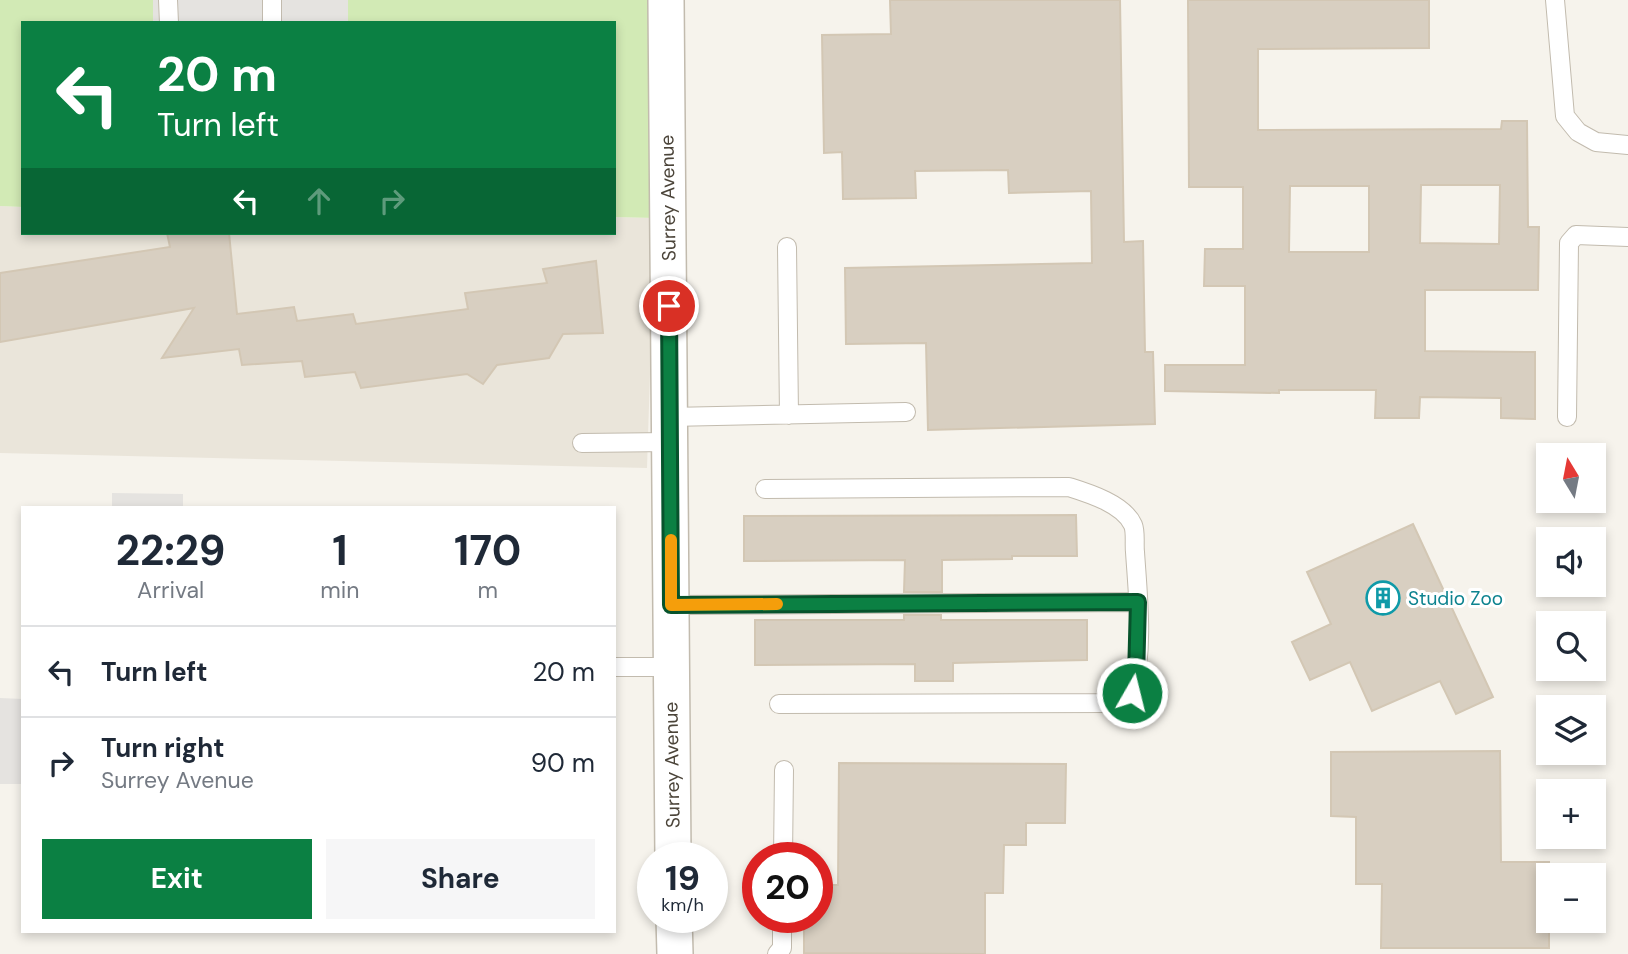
<!DOCTYPE html>
<html lang="en">
<head>
<meta charset="utf-8">
<style>
	:root { --surface:#fff; --page:#f6f6f7; --text:#1f2937; --muted:#747a83; --line:#e0e1e3; --accent:#0b8043 }
	body { margin:0; font-family:"DM Sans",sans-serif; background:var(--page); color:var(--text); height:100vh; display:flex; flex-direction:column; font-size:26px; white-space:nowrap }
	* { box-sizing:border-box; margin:0 }
	p { font-size:23px; color:var(--muted) }
	.icon { flex:none; width:38px; height:38px; fill:none; stroke:currentColor; stroke-width:2; stroke-linecap:round; stroke-linejoin:round }
	.map { position:relative; flex:1; overflow:hidden }
	.details { position:absolute; left:21px; top:506px; width:595px; height:427px; display:flex; flex-direction:column; background:var(--surface); border-radius:0px; box-shadow:0 4px 10px #0003 }
	.details>* { flex:none }
	.guide { position:absolute; left:21px; top:21px; width:595px; height:214px; border-radius:0px; box-shadow:0 4px 10px #0003; background:#0b8043; color:#fff; overflow:hidden }
	.needle { width:46px; rotate:350deg }
	.fabs { position:absolute; left:1536px; top:443px; display:grid; gap:14px }
	.fabs a { display:grid; place-items:center; width:70px; height:70px; border-radius:0px; background:var(--surface); box-shadow:0 4px 10px #0003; font-size:35px }
	.speed { position:absolute; left:637px; top:842px; display:flex; gap:14px; font-size:35px; font-weight:700; text-align:center }
	.speed>* { display:grid; place-content:center; width:91px; height:91px; border-radius:50%; background:var(--surface); box-shadow:0 4px 10px #0003; line-height:1 }
	.speed small { font-size:18px; font-weight:400 }
	.speed .limit { border:10px solid #d22; background:#fff; color:#111 }
	.pin { position:absolute; display:grid; place-items:center; width:60px; height:60px; color:#fff; margin:-30px; border:4px solid #fff; border-radius:50%; box-shadow:0 2px 7px #0007 }
	.me { position:absolute; width:77px; margin:-38px; rotate:8deg; stroke-linejoin:round; filter:drop-shadow(0 0 5px #0008) }
	.turn { display:flex; align-items:center; gap:24px; height:147px; padding:0 21px; font-size:32px }
	.turn .icon { width:91px; height:91px; stroke-width:2.5 }
	.turn b { display:block; font-size:49px; line-height:60px }
	.lanes { display:flex; align-items:center; height:66px; padding:0 21px; background:#0003; justify-content:center; gap:35px; direction:ltr }
	.lanes .off { opacity:.35 }
	.eta { display:flex; justify-content:space-evenly; align-items:center; height:119px; text-align:center }
	.eta b { font-size:42px; font-weight:700; line-height:49px }
	.primary-button { display:flex; gap:14px; margin-top:auto; padding:14px 21px }
	.primary-button a { flex:1; height:80px; border-radius:0px; background:var(--accent); color:#fff; font-size:28px; font-weight:700; line-height:80px; text-align:center }
	.primary-button a+a { background:var(--page); color:var(--text) }
	ul { padding:0; list-style:none }
	li { display:flex; align-items:center; gap:21px; height:91px; padding:0 21px; border-top:2px solid var(--line) }
	li div { flex:1 }
	li b { display:block; font-size:26px }
	li em { font-style:normal }
	.map>svg:first-child { display:block }
	.residential { fill:#eae5da }
	.green { fill:#d2eab5 }
	.parking { fill:#e5e3e0 }
	.building { fill:#d8cfc1; stroke:#d3c7b4; stroke-width:2; fill-rule:evenodd }
	.lines { fill:none; stroke-linecap:round; stroke-linejoin:round }
	.lane-casing { stroke:#c2bbae; stroke-width:20 }
	.street-casing { stroke:#c2bbae; stroke-width:38 }
	.lane { stroke:#fff; stroke-width:18 }
	.street { stroke:#fff; stroke-width:35 }
	.route-casing { stroke:#07532c; stroke-width:18 }
	.route { stroke:#0b8043; stroke-width:12 }
	.slow { stroke:#f59e0b; stroke-width:12 }
	.labels { text-anchor:middle; dominant-baseline:central; stroke-width:6; stroke-linejoin:round; paint-order:stroke }
	.street-label { font-size:19px; fill:#4b4439; stroke:#fff }
	.culture-label { font-size:19px; fill:#0d838f; stroke:#fff; text-anchor:start }
</style>
</head>
<body>
<div class="map">
<svg width="1628" height="954" viewBox="0 0 1628 954">
	<rect width="100%" height="100%" fill="#f6f3ec"/>
	<path class="residential" d="M 0,206 L 23,207 L 23,233 L 614,233 L 614,217 L 655,218 L 647,468 L 0,453 Z"/>
	<path class="green" d="M 0,0 L 654,0 L 655,218 L 614,217 L 614,23 L 23,23 L 23,207 L 0,206 Z"/>
	<path class="parking" d="M 153,0 L 348,0 L 348,23 L 153,23 Z
		M 112,493 L 183,494 L 183,507 L 112,507 Z
		M 0,698 L 23,699 L 23,784 L 0,784 Z"/>
	<path class="building" d="M 890,0 L 1120,0 L 1124,242 L 1143,241 L 1145,352 L 1153,352 L 1155,424 L 928,430 L 926,343 L 846,344 L 845,268 L 1092,263 L 1091,191 L 1009,193 L 1008,170 L 915,171 L 916,198 L 843,199 L 842,152 L 824,153 L 822,35 L 891,34 Z
		M 1188,0 L 1429,0 L 1429,48 L 1258,49 L 1258,130 L 1501,129 L 1502,121 L 1527,121 L 1528,227 L 1539,227 L 1538,290 L 1425,290 L 1425,351 L 1535,352 L 1535,419 L 1501,418 L 1501,398 L 1420,397 L 1419,418 L 1375,418 L 1376,390 L 1279,390 L 1279,393 L 1165,391 L 1165,365 L 1245,365 L 1245,286 L 1204,286 L 1205,249 L 1243,249 L 1243,187 L 1189,187 ZM 1421,185 L 1500,185 L 1499,244 L 1420,243 ZM 1290,186 L 1369,186 L 1369,252 L 1289,252 Z
		M 167,233 L 229,233 L 237,314 L 294,307 L 297,321 L 353,314 L 356,324 L 468,309 L 465,293 L 547,283 L 543,269 L 596,261 L 603,333 L 563,334 L 549,358 L 497,365 L 483,384 L 467,374 L 361,388 L 355,372 L 305,377 L 302,361 L 242,365 L 239,349 L 162,358 L 194,308 L 0,342 L 0,273 L 170,247 Z
		M 1076,515 L 1077,556 L 1012,556 L 1012,559 L 942,560 L 942,592 L 904,592 L 905,560 L 744,561 L 744,516 Z
		M 1413,524 L 1493,697 L 1456,714 L 1440,681 L 1372,711 L 1350,662 L 1310,680 L 1292,642 L 1331,624 L 1307,572 Z
		M 904,615 L 941,615 L 941,620 L 1087,620 L 1087,660 L 953,663 L 953,681 L 915,681 L 915,664 L 755,665 L 755,620 L 904,620 Z
		M 1500,751 L 1501,862 L 1549,862 L 1549,948 L 1381,948 L 1382,884 L 1356,884 L 1356,817 L 1331,816 L 1331,752 Z
		M 839,763 L 1066,764 L 1065,823 L 1026,823 L 1026,845 L 1004,845 L 1003,893 L 985,893 L 985,954 L 804,953 L 804,917 L 817,917 L 817,885 L 838,885 Z"/>
	<g class="lines">
		<defs>
			<path id="lane" d="M 168,0 L 169,23
				M 1555,0 L 1565,116 L 1578,132 L 1596,142 L 1628,145
				M 272,23 L 272,0
				M 787,247 L 789,415
				M 670,417 L 906,412
				M 1567,417 L 1569,243 L 1576,235 L 1628,237
				M 582,443 L 670,442
				M 765,489 L 1069,487 C 1088,493 1124,504 1133,525 C 1136,532 1134,544 1135,552 C 1138,597 1144,649 1132,693 L 1115,703 L 779,704
				M 671,605 L 1138,602
				M 614,667 L 671,667
				M 783,858 L 784,770
				M 777,954 L 782,948 L 782,917"/>
			<path id="street" d="M 666,0 L 673,858
				M 674,917 L 675,954"/>
		</defs>
		<use href="#lane" class="lane-casing"/>
		<use href="#street" class="street-casing"/>
		<use href="#lane" class="lane"/>
		<use href="#street" class="street"/>
	</g>
	<g class="lines">
		<defs>
			<path id="route" d="M 669,306 L 671,605 L 1138,602 L 1136,677 L 1132,693"/>
		</defs>
		<use href="#route" class="route-casing"/>
		<use href="#route" class="route"/>
		<path class="slow" d="M 671,540 L 671,605 L 777,604"/>
	</g>
	<defs>
		<symbol id="building-ring" viewBox="-11 -11 22 22"><circle r="9.5" fill="#fff" stroke="#0f9aa8" stroke-width="1.5"/><path d="M-4-6H4V6H1V3H-1V6H-4ZM-2.5-4.3h1.7v1.8h-1.7ZM.8-4.3h1.7v1.8H.8ZM-2.5-1h1.7V.8h-1.7ZM.8-1h1.7V.8H.8Z" fill="#0f9aa8"/></symbol>
	</defs>
	<g fill-rule="evenodd">
		<use href="#building-ring" x="1364" y="579" width="38" height="38"/>
	</g>
	<g class="labels">
		<g class="street-label">
			<text transform="translate(668 198) rotate(-91)">Surrey Avenue</text>
			<text transform="translate(672 765) rotate(-91)">Surrey Avenue</text>
		</g>
		<g class="culture-label">
			<text x="1408" y="598">Studio Zoo</text>
		</g>
	</g>
</svg>
<div class="fabs">
<a><svg class="needle" viewBox="-14 -14 28 28"><path d="M0-13l5 13h-10z" fill="#e53935"/><path d="M0 13l5-13h-10z" fill="#747a83"/></svg></a>
<a><svg class="icon" aria-label="sound" viewBox="0 0 24 24"><path d="M4 9h4l5-4v14l-5-4H4zM17 9q2 3 0 6"/></svg></a>
<a><svg class="icon" aria-label="search" viewBox="0 0 24 24"><circle cx="10" cy="10" r="6"/><path d="M15 15l6 6"/></svg></a>
<a><svg class="icon" aria-label="layers" viewBox="0 0 24 24"><path d="M12 4l9 5-9 5-9-5zM3 14l9 5 9-5"/></svg></a>
<a>+</a>
<a>−</a>
</div>
<div class="speed"><div>19<small>km/h</small></div><div class="limit">20</div></div>
<div class="pin" style="left:669px;top:306px;background:#d93025"><svg class="icon" aria-label="arrive" viewBox="0 0 24 24"><path d="M6 21V4h12l-3 4 3 4H6"/></svg></div>
<svg class="me" style="left:1132px;top:693px" viewBox="-20 -20 40 40"><circle r="17" fill="#0b8043" stroke="#fff" stroke-width="3"/><path d="M0-11L8 9 0 5-8 9z" fill="#fff"/></svg>
<div class="guide">
<div class="turn"><svg class="icon" aria-label="left" viewBox="0 0 24 24"><path d="M17 20v-9H6M10 6l-5 5 5 5"/></svg><div><b>20 m</b>Turn left</div></div>
<div class="lanes"><svg class="icon" aria-label="left" viewBox="0 0 24 24"><path d="M17 20v-9H6M10 6l-5 5 5 5"/></svg><svg class="icon off" aria-label="ahead" viewBox="0 0 24 24"><path d="M12 20V5M6 11l6-6 6 6"/></svg><svg class="icon off" aria-label="right" viewBox="0 0 24 24"><path d="M7 20v-9h11M14 6l5 5-5 5"/></svg></div>
</div>
<section class="details">
<div class="eta">
<div><b>22:29</b><p>Arrival</p></div>
<div><b>1</b><p>min</p></div>
<div><b>170</b><p>m</p></div>
</div>
<ul>
<li><svg class="icon" aria-label="left" viewBox="0 0 24 24"><path d="M17 20v-9H6M10 6l-5 5 5 5"/></svg><div><b>Turn left</b></div><em>20 m</em></li>
<li><svg class="icon" aria-label="right" viewBox="0 0 24 24"><path d="M7 20v-9h11M14 6l5 5-5 5"/></svg><div><b>Turn right</b><p>Surrey Avenue</p></div><em>90 m</em></li>
</ul>
<div class="primary-button"><a>Exit</a><a>Share</a></div>
</section>
</div>
</body>
</html>
